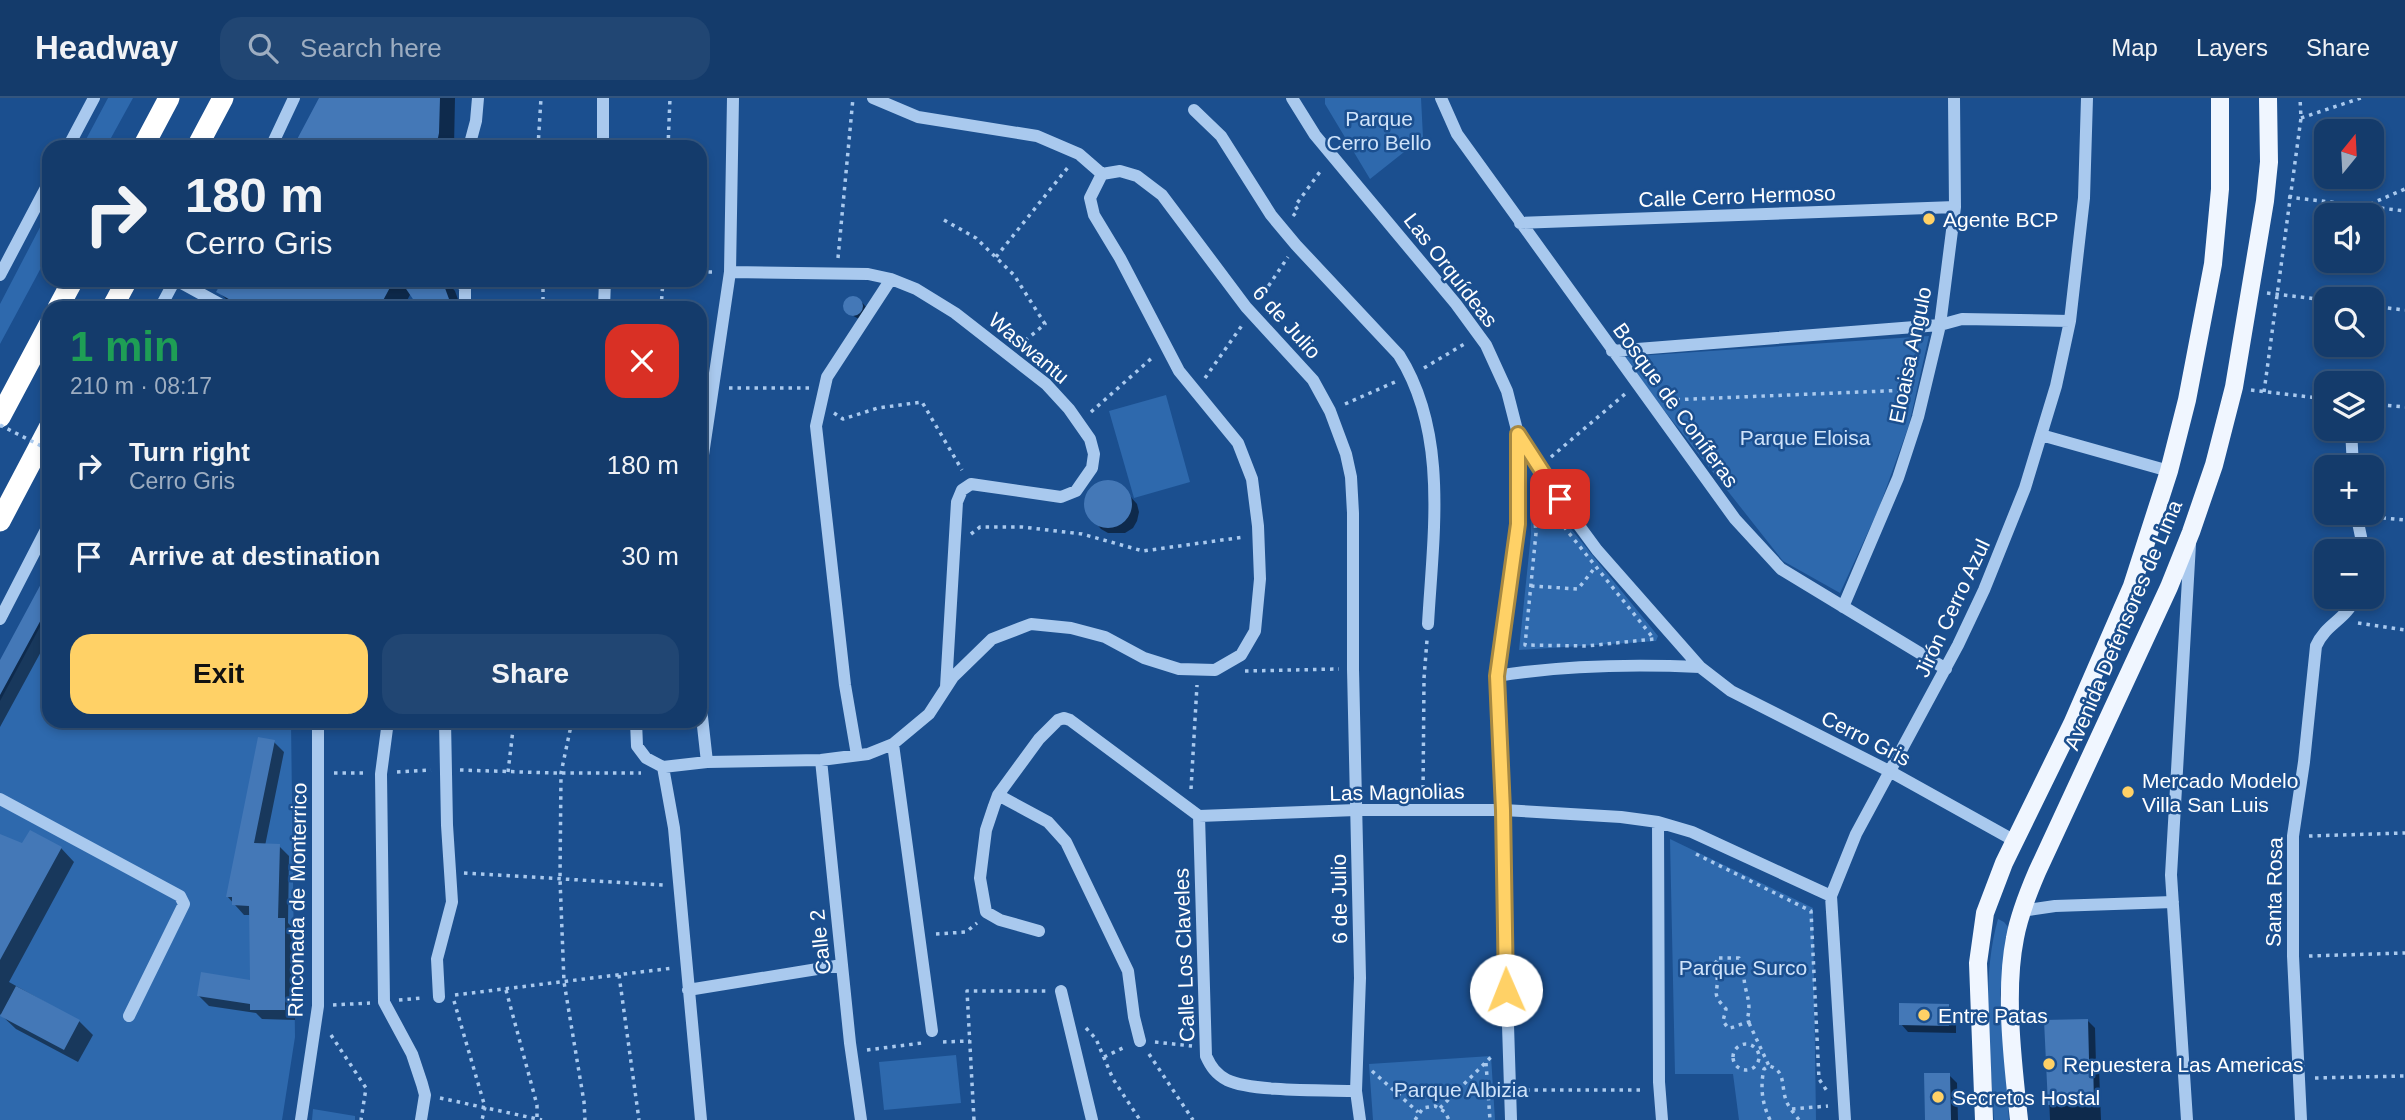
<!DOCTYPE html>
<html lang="en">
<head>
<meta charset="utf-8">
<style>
	:root { --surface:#143b6b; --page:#214673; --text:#f1f3f6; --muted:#9dadc1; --line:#33557e; --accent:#ffd166 }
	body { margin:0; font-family:Helvetica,sans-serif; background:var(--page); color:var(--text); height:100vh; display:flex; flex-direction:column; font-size:26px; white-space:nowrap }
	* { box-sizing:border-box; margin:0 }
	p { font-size:23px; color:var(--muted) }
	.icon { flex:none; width:38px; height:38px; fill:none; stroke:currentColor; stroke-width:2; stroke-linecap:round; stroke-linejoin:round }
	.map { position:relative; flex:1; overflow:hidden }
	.details { position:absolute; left:42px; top:203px; width:665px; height:427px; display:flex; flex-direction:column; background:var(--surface); border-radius:21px; box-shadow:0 4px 10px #0003,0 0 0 2px var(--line) }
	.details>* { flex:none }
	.hud { position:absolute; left:42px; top:42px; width:665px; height:147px; border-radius:21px; box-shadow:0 4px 10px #0003,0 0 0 2px var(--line); background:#143b6b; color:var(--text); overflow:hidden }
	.needle { width:46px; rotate:18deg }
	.buttons { position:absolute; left:2314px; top:21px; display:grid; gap:14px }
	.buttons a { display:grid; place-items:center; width:70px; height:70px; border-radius:14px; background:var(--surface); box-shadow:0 4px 10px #0003,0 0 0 2px var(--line); font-size:35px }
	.pin { position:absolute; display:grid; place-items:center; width:60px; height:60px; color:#fff; margin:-30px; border-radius:14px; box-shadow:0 4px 10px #0006 }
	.me { position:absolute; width:77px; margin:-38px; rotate:359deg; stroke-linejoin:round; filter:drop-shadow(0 0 5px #0008) }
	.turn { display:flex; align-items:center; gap:24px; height:147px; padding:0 28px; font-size:32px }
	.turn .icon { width:91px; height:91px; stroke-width:2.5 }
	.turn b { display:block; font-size:49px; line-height:60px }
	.round { display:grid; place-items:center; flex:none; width:74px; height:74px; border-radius:21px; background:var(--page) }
	.overview { display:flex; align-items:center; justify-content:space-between; height:119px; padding:0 28px }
	h1 { font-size:42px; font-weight:700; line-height:52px; color:#1e9e55 }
	.primary-button { display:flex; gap:14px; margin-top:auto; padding:14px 28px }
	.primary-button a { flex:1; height:80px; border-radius:21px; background:var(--accent); color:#111; font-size:28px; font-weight:700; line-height:80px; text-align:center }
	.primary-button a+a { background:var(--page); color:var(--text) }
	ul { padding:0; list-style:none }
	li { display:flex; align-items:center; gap:21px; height:91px; padding:0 28px }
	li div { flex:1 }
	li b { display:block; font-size:26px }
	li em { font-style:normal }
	header { display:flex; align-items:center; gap:42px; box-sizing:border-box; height:98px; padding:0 35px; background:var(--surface); border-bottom:2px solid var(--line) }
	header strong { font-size:33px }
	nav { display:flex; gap:38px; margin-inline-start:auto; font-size:24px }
	.search { width:490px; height:63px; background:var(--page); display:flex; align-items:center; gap:18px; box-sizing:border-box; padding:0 24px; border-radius:21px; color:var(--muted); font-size:26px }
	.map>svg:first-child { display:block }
	.green { fill:#2e69ad }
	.shadow { fill:#0007 }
	.building { fill:#4478b7 }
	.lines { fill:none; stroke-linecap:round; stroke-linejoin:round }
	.path { stroke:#a9c9ee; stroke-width:3.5; stroke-dasharray:3.5 5; stroke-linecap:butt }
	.minor { stroke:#a9c9ee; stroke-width:12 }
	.major { stroke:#f0f6ff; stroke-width:18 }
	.highway { stroke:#fff; stroke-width:21 }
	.path-bridge { stroke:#a9c9ee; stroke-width:3.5; stroke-dasharray:3.5 5; stroke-linecap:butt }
	.route-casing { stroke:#a68842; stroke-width:18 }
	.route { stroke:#ffd166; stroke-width:12 }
	.poi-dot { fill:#ffd166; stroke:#1b4f8f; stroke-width:2.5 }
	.labels { text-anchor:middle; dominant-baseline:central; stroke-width:5; stroke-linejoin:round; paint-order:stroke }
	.park-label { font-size:21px; fill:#cfe3fa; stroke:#1b4f8f }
	.street-label { font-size:21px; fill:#fff; stroke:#1b4f8f }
	.poi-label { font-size:21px; fill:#fff; stroke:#1b4f8f; text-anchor:start }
</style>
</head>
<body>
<header>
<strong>Headway</strong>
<div class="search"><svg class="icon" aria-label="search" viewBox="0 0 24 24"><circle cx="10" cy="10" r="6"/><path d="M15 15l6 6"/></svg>Search here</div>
<nav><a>Map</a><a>Layers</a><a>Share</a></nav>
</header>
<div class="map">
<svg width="2405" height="1022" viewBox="0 0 2405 1022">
	<rect width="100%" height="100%" fill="#1b4f8f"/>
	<path class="green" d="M 108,0 L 133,0 L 106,49 L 82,49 Z
		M 1325,0 L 1421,0 L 1423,39 L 1370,81 L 1325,6 Z
		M 49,112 L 49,155 L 0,246 L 0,206 Z
		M 1929,238 L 1909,327 L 1879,410 L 1840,495 L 1783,463 L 1622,259 Z
		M 1166,297 L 1190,384 L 1134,400 L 1109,313 Z
		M 1533,384 L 1658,538 L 1656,543 L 1519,552 L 1531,436 L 1530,387 Z
		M 49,512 L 49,623 L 291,623 L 295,939 L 282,1022 L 0,1022 L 0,603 Z
		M 1670,741 L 1813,810 L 1816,1022 L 1739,1022 L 1733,976 L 1675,976 Z
		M 1998,821 L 2004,824 L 2008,829 L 2000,897 L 2009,1022 L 1994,1022 C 1991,957 1980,885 1998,821 Z
		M 956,957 L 961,1005 L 884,1012 L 879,964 Z
		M 1491,958 L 1495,1022 L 1373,1022 L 1369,966 Z
		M 313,1011 L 355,1018 L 355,1022 L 312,1022 Z"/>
	<path class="shadow" d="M 321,0 L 455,0 L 454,49 L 295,49 Z
		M 225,182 L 445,182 L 455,193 L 461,210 L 420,210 L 411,195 L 403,210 L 235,210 L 219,194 Z
		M 848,201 L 859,201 L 866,209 L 859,221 L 846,214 L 844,209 Z
		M 1107,384 L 1123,390 L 1137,406 L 1139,414 L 1137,423 L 1133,430 L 1125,435 L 1108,435 L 1101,431 L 1087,415 L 1085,407 L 1087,398 L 1091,391 Z
		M 49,473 L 49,539 L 0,629 L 0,565 Z
		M 274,644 L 284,654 L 265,748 L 279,748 L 289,758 L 288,825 L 295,832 L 295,922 L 262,921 L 256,915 L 209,908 L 199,898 L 251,884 L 251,817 L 244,817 L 227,798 Z
		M 0,738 L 23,747 L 61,750 L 74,764 L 9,884 L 79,923 L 93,937 L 78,964 L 16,931 L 0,916 Z
		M 1949,908 L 1956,916 L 1956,935 L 1908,934 L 1901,926 Z
		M 2087,922 L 2095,930 L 2096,967 L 2099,971 L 2101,1022 L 2050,1022 L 2046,924 Z
		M 1949,977 L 1957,985 L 1958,1022 L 1927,1022 Z"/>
	<path class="building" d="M 319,0 L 440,0 L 439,35 L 436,49 L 293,49 Z
		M 223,182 L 394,182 L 379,210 L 245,210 L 216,194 Z
		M 400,182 L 442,182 L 449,201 L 449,210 L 419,210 Z
		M843 208a10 10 0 1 1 20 0a10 10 0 1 1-20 0Z
		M1084 406a24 24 0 1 1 48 0a24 24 0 1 1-48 0Z
		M 49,471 L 49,507 L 0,597 L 0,562 Z
		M 258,639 L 275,642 L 254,745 L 280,746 L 278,820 L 285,820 L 285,912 L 250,912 L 250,906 L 197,898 L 201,874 L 250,882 L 249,808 L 232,807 L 232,799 L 226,799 Z
		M 30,732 L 62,749 L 0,862 L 0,736 L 22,745 Z
		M 16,888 L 80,922 L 64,952 L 0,918 Z
		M 1899,905 L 1949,906 L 1949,928 L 1899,927 Z
		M 2088,921 L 2089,961 L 2093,961 L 2094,1005 L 2048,1007 L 2044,922 Z
		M 1924,975 L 1950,975 L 1951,1022 L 1925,1022 Z"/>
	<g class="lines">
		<path class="path" d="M 2301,20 L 2361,0
			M 538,49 L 541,0
			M 668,49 L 670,0
			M 2288,99 L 2405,113
			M 2370,106 L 2405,91
			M 1293,118 L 1298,112 L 1295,108 L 1322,71
			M 944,122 L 976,140 L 1014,177 L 1045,226 L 1021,246
			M 996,159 L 1069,68
			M 838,160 L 853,0
			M 700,174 L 715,174
			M 543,182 L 543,210
			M 481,189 L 519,182
			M 2267,195 L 2326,202
			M 1259,202 L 1288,159
			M 2371,208 L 2405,212
			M 661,210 L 663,182
			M 1424,270 L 1466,245
			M 1205,280 L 1243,226
			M 729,290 L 809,290
			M 2251,292 L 2326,301
			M 2264,294 L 2301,20 L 2300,0
			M 1668,302 L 1909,292
			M 1345,306 L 1395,284
			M 2371,306 L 2405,309
			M 1091,314 L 1153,259
			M 834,315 L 843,321 L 878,310 L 922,304 L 962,372
			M 1551,359 L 1625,296
			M 1532,389 L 1654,541 L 1586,548 L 1525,547 L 1536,435 Z
			M 2374,419 L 2405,422
			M 971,436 L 980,429 L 1022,429 L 1082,436 L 1143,453 L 1244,439
			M 1531,488 L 1578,491 L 1593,472
			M 2358,525 L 2405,532
			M 1245,573 L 1339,571
			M 572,623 L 561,675 L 560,781 L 564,884 L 584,1004 L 585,1022
			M 460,672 L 555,675 L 641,675
			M 397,674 L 431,672
			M 508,674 L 514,623
			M 334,675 L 365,675
			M 1191,691 L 1197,587
			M 1423,699 L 1424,580 L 1427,542
			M 2309,738 L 2405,735
			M 1696,756 L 1811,813 L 1819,981 L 1827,993
			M 464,775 L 663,787
			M 936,836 L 966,834 L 977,825
			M 2309,858 L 2405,855
			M 1719,860 L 1739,860 C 1745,870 1743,877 1745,888 C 1748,901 1751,908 1747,922 L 1749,924 C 1741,925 1735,930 1728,930 L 1723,923 L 1726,911 C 1710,894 1719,896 1717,878 C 1717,874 1715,871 1714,867 Z
			M 619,877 L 639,1022
			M 506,892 L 537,1007 L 537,1022
			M 455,897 L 673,870
			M 399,902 L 423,900
			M 454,903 L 485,1009 L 482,1022
			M 333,907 L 370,905
			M 1749,925 L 1769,968
			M 1086,930 L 1096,941 L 1113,981 L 1140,1022
			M 331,937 L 366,990 L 361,1022
			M 943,944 L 970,943
			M 1155,944 L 1192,948
			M1733 959a13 13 0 1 1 26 0a13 13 0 1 1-26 0Z
			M 867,952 L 922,945
			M 1149,956 L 1193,1022
			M 1104,959 L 1127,948
			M 1486,965 L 1490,1022
			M 1372,973 L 1418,1014
			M 2315,980 L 2405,978
			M 1526,992 L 1644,992
			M 440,1000 L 542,1022
			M 1440,1010 L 1493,957
			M 1792,1011 L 1828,1008
			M 974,1022 L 967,893 L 1047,893
			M 1415,1022 L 1423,1010 L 1435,1008 L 1445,1014 L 1449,1022
			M 1770,1022 C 1762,1005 1760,989 1764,971 L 1769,968 C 1786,972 1781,989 1786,1002 C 1788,1009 1795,1016 1799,1022"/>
		<path class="minor" d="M 873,0 L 918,19 L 1037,38 L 1079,56 L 1102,76
			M 1292,0 L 1315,37 L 1456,206 L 1486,247 L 1507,293 L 1518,336 L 1518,426 L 1497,578 L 1511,1022
			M 1441,0 L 1457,36 L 1735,421 L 1781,471 L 1946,571
			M 1194,12 L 1221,38 L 1271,117 L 1296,147 L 1399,257 C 1449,336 1433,437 1428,526
			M 68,49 L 94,0
			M 271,49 L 294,0
			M 469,49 L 476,23 L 478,0
			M 603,49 L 603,0
			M 1102,76 L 1120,73 L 1137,78 L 1162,97 L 1246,209 L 1313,282 L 1330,313 L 1346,356 L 1351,379 L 1353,415 L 1353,571 L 1360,880 L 1356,993 L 1360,1022
			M 1520,125 L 1955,109
			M 730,174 L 868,176 L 891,181 L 916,191 L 955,215 L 1046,286 L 1069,311 L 1090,341 L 1094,356 L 1092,370 L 1076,393 L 1061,399 L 971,386 L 962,392 L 957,404 L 946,589
			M 0,177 L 49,84
			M 176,182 L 227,210
			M 462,182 L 465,191 L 465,210
			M 160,210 L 175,182
			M 604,210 L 605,182
			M 1612,253 L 1940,227 L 1962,221 L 2070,223
			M 2351,331 L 2353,369
			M 1518,336 L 1547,384 L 1597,452 L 1700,569 L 1731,593 L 1891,674 L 2015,743
			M 2041,337 L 2169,373
			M 700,377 L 730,174 L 733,0
			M 2356,415 L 2364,453
			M 1843,509 L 1898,380 L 1918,319 L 1940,227 L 1955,109 L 1954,0
			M 0,521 L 49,426
			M 1497,578 C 1564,567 1632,566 1700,569
			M 700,601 L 707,664
			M 388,623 L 381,676 L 384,904 L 412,956 L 422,986 L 425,997 L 421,1022
			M 636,623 L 637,648 L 646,660 L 663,669 L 707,664 L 821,662 L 868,656 L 893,646 L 929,616 L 953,579 L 992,541 L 1031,526 L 1071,530 L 1105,539 L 1144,560 L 1179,571 L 1215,572 L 1241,557 L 1255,533 L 1260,481 L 1258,428 L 1252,381 L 1238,345 L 1179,273 L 1120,160 L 1094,117 L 1090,100 L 1102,76
			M 893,646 L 932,933
			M 857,657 L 845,587 L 816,328 L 827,279 L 891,181
			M 821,662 L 850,945 L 861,1022
			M 663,669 L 674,730 L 701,1022
			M 998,697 L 1048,724 L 1066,744 L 1128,873 L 1134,919 L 1140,943
			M 0,701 L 180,798 L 184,806 L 129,918
			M 1199,718 L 1356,712 L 1503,712 L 1621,719 L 1658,724 L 1692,734 L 1831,798
			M 1199,718 L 1206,958 C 1211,969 1216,976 1227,982 C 1252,994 1326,992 1356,993
			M 1658,724 L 1659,984 L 1662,1022
			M 2021,813 L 2055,808 L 2173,804
			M 1039,833 L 1000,822 L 986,814 L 980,780 L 986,732 L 994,708 L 998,697 L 1039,641 L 1058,622 L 1064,620 L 1070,622 L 1199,718
			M 688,892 L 842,867
			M 1061,893 L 1092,1022
			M 439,899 L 437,861 L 452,804 L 447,727 L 445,623
			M 301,1022 L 318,908 L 318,623
			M 1845,1022 L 1831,798 L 1856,736 L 1958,547 L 1984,492 L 2025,390 L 2056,288 L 2070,223 L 2084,100 L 2087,0
			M 2187,1022 L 2171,777 L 2190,446
			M 2301,1022 L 2293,858 L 2293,738 L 2304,664 L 2316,548 C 2326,525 2347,522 2355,499"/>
		<path class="major" d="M 1984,1022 L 1978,865 L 1985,815 L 2004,765 L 2072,626 L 2132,488 L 2169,373 L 2187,302 L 2213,166 L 2220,91 L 2220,0
			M 2019,1022 C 2013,966 2004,895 2015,840 C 2019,817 2028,795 2037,774 L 2169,489 L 2191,434 L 2214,367 L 2234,289 L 2265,103 L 2269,64 L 2268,0"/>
		<path class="highway" d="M 143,49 L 169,0
			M 197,49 L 223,0
			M 58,210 L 73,182
			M 112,210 L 127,182
			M 0,319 L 49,227
			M 0,423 L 49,330"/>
		<path class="path-bridge" d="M 0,327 L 49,352"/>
	</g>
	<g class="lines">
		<defs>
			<path id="route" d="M 1506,892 L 1503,712 L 1497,578 L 1518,426 L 1518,336 L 1560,401"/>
		</defs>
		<use href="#route" class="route-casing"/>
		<use href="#route" class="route"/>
	</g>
	<g class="poi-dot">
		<circle cx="1929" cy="121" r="7"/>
		<circle cx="2128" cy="694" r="7"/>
		<circle cx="1924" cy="917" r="7"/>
		<circle cx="2049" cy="966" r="7"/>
		<circle cx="1938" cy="999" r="7"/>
	</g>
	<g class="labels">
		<g class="park-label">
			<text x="1379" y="20">Parque<tspan x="1379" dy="24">Cerro Bello</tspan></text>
			<text x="1805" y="339">Parque Eloisa</text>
			<text x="1743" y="869">Parque Surco</text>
			<text x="1461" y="991">Parque Albizia</text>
		</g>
		<g class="street-label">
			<text transform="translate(1737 98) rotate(-2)">Calle Cerro Hermoso</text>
			<text transform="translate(1451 172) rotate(52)">Las Orquídeas</text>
			<text transform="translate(1287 224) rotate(48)">6 de Julio</text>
			<text transform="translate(1029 250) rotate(40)">Waswantu</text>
			<text transform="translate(1910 257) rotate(-78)">Eloaisa Angulo</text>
			<text transform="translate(1676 307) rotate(54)">Bosque de Coníferas</text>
			<text transform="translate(1952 510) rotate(-65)">Jirón Cerro Azul</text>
			<text transform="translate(2123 527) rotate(-67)">Avenida Defensores de Lima</text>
			<text transform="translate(1866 640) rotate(27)">Cerro Gris</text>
			<text transform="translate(1397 694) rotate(-1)">Las Magnolias</text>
			<text transform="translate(2274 794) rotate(-89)">Santa Rosa</text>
			<text transform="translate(1339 801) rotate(-91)">6 de Julio</text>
			<text transform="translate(297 802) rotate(-89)">Rinconada de Monterrico</text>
			<text transform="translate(820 844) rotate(-96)">Calle 2</text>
			<text transform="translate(1184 857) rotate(-92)">Calle Los Claveles</text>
		</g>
		<g class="poi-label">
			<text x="1943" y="121">Agente BCP</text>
			<text x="2142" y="682">Mercado Modelo<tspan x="2142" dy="24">Villa San Luis</tspan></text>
			<text x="1938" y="917">Entre Patas</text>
			<text x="2063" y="966">Repuestera Las Americas</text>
			<text x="1952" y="999">Secretos Hostal</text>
		</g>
	</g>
</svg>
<div class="buttons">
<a><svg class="needle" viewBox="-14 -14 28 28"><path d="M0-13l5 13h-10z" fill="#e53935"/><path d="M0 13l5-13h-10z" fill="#9dadc1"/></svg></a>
<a><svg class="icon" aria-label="sound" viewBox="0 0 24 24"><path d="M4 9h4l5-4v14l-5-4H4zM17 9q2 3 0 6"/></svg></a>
<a><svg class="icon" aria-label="search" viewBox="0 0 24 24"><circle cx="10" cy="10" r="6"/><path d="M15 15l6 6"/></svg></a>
<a><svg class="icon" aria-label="layers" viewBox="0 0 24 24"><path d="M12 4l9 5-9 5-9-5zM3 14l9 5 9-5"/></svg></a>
<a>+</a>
<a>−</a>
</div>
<div class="pin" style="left:1560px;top:401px;background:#d93025"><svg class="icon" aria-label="arrive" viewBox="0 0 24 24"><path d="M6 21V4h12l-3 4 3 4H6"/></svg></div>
<svg class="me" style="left:1506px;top:892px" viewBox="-20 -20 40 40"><circle r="19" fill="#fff"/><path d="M0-13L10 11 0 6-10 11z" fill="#ffd166"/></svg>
<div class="hud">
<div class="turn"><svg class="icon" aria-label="right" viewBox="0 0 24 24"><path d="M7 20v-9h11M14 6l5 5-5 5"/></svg><div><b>180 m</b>Cerro Gris</div></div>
</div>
<section class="details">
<div class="overview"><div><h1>1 min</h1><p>210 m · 08:17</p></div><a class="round" style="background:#d93025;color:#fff"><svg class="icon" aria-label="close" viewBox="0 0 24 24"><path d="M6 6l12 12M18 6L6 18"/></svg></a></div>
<ul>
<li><svg class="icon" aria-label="right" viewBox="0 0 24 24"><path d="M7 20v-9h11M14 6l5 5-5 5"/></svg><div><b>Turn right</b><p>Cerro Gris</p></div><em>180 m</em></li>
<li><svg class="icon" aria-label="arrive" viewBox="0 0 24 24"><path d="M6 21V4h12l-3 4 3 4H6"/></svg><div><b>Arrive at destination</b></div><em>30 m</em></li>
</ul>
<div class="primary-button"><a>Exit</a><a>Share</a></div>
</section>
</div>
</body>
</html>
